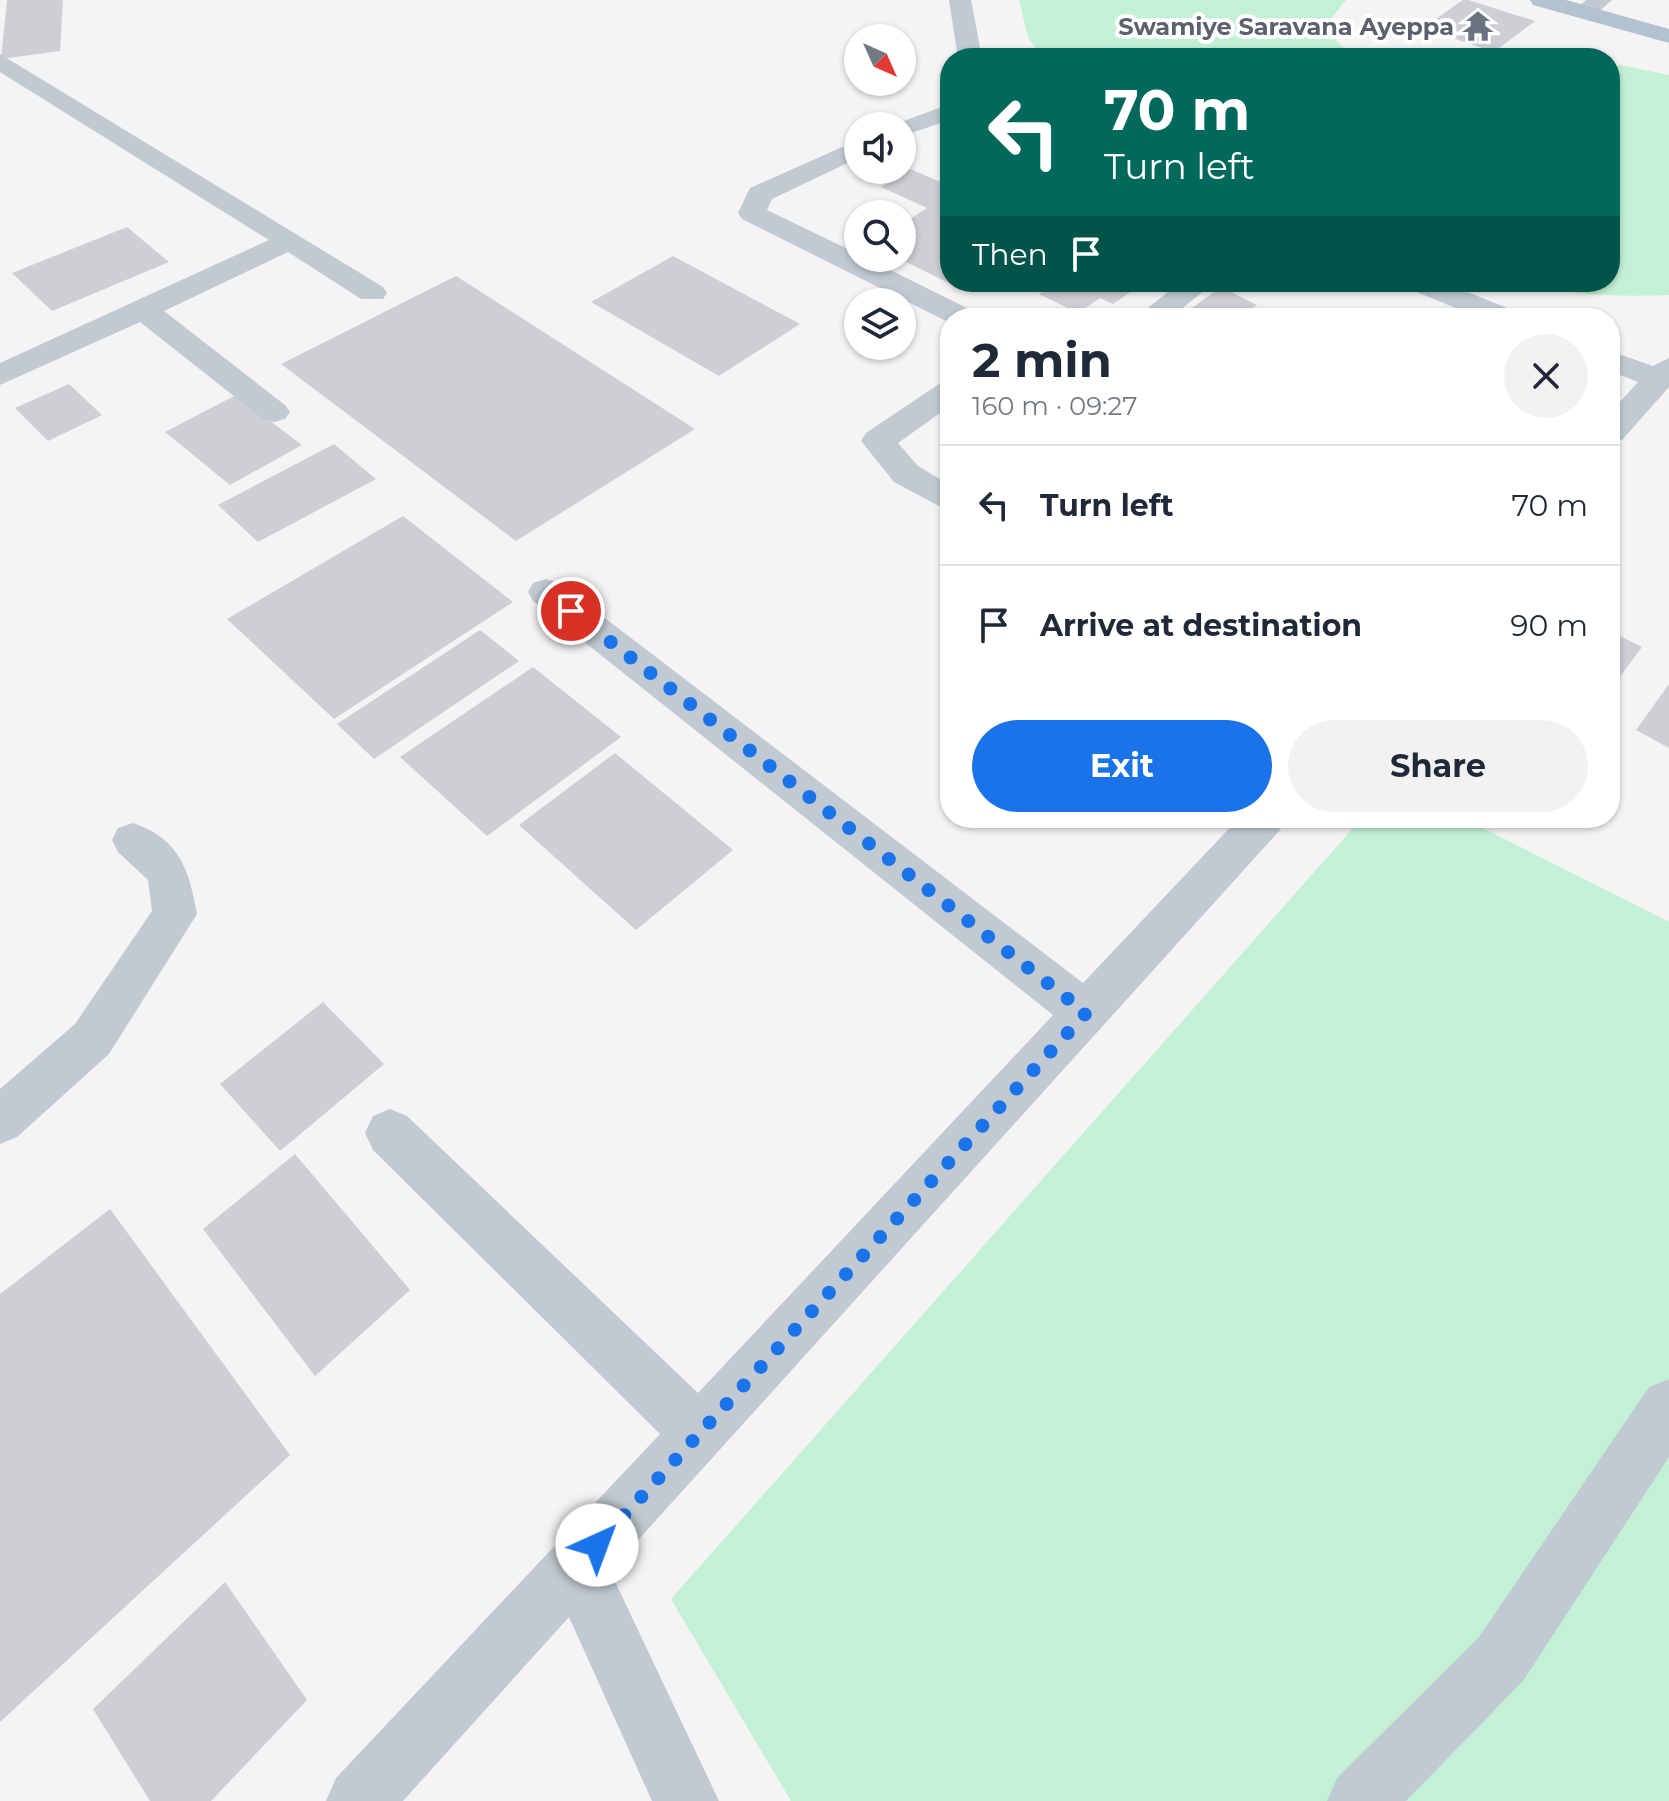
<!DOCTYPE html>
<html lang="en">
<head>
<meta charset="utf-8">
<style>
	:root { --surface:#fff; --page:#f2f2f3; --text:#1f2937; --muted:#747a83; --line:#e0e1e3; --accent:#1a73e8 }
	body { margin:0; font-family:Montserrat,sans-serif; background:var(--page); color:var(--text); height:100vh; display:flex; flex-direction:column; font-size:30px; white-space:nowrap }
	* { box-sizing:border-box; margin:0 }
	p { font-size:26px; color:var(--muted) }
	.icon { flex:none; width:44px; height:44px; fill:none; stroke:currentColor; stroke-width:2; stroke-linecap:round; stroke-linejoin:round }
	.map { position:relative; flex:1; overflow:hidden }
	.panel { position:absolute; left:940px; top:308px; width:680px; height:520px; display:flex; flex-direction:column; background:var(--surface); border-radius:32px; box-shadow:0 2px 6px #0004 }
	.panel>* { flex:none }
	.guide { position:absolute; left:940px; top:48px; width:680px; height:244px; border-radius:32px; box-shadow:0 2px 6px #0004; background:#00695c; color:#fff; overflow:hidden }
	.needle { width:52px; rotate:135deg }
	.tools { position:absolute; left:844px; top:24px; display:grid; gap:16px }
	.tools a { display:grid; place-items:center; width:72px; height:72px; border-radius:50%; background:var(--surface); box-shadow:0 2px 6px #0004; font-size:40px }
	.pin { position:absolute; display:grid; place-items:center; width:68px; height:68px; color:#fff; margin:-34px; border:4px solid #fff; border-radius:50%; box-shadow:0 2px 8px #0007 }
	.me { position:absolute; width:88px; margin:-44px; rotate:43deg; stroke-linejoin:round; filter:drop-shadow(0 0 6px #0008) }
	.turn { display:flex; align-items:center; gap:28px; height:168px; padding:0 32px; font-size:36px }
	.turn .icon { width:104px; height:104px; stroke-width:2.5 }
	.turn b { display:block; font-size:56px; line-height:68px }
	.then { display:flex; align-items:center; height:76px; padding:0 32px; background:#0003; gap:16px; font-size:30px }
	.round { display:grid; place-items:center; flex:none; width:84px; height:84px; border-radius:42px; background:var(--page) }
	.overview { display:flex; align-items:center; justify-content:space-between; height:136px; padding:0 32px }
	h1 { font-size:48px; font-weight:700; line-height:60px }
	.cta { display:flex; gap:16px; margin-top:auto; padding:16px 32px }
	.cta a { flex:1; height:92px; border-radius:48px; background:var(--accent); color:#fff; font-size:32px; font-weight:700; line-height:92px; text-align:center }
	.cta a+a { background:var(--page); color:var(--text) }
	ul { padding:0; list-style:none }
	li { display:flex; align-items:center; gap:24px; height:120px; padding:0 32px; border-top:2px solid var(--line) }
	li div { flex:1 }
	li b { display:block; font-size:30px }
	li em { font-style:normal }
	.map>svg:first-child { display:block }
	.green { fill:#c3f1d5 }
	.building { fill:#cdcfd5 }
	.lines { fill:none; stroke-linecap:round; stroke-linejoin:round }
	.minor { fill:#c1cad2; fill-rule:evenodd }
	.major { fill:#b3c2d1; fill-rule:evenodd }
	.route { stroke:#1a73e8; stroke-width:14; stroke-dasharray:0 25.2 }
	.labels { text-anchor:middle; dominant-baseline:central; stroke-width:8; stroke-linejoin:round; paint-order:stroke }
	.far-worship-label { font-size:24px; font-weight:bold; fill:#5b616d; stroke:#fff; text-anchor:end }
</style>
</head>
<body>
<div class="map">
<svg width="1669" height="1801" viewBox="0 0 1669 1801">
	<rect width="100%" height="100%" fill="#f5f3f3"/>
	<path class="green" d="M 1019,0 L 1346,0 L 1330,20 L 1330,35 L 1346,50 L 1365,58 L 1042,58 L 1028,37 Z
		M 1620,65 L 1669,75 L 1669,295 C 1618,297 1569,296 1520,282 L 1610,282 L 1610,67 Z
		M 1362,818 L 1463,818 L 1669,922 L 1669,1801 L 791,1801 L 671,1599 Z"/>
	<path class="building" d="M 7,0 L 63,0 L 60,51 L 1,59 Z
		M 1463,0 L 1468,0 L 1535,21 L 1494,52 L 1423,28 Z
		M 910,169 L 950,186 L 950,282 L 964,282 L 957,287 L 902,260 L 902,224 L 927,208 L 881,187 Z
		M 127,227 L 169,262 L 52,311 L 12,273 Z
		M 673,256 L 800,324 L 719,376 L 591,302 Z
		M 456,276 L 695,429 L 516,541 L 281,364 Z
		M 1058,282 L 1145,282 L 1113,304 L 1100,298 L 1078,313 L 1039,294 Z
		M 1221,287 L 1257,305 L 1239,318 L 1178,318 Z
		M 69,384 L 102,415 L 48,441 L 15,408 Z
		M 236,395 L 302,445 L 230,485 L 165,432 Z
		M 334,444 L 376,479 L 258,542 L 218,505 Z
		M 403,516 L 513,602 L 334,719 L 227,619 Z
		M 480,630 L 519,661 L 374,759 L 337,724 Z
		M 1612,632 L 1642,647 L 1610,690 L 1610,635 Z
		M 533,667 L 621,737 L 487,836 L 400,757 Z
		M 1669,684 L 1669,748 L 1636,730 Z
		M 615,753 L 733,850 L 636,930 L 519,825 Z
		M 323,1002 L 384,1064 L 280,1151 L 220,1084 Z
		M 295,1154 L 410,1290 L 315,1376 L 203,1229 Z
		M 110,1209 L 290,1455 L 0,1722 L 0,1294 Z
		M 225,1582 L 307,1700 L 211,1801 L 150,1801 L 93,1709 Z"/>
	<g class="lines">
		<path class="minor" d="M 949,0 L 971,0 L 982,58 L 958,58 Z
			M 1586,0 L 1612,0 L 1593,17 L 1577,17 L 1573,12 Z
			M 0,54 L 383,287 L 387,293 L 383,299 L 361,299 L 288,252 L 164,311 L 285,405 L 290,412 L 285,419 L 274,422 L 263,419 L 140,322 L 0,385 L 0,363 L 269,240 L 0,72 Z
			M 950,104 L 950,120 L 902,136 L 902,126 L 890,126 Z
			M 858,140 L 858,158 L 772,199 L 767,210 L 858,254 L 858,258 L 866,258 L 975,312 L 979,318 L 950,318 L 950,323 L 742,219 L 738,213 L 750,188 Z
			M 1181,282 L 1215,282 L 1170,318 L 1135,318 Z
			M 1402,282 L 1443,282 L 1517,312 L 1521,318 L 1480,318 L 1407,288 Z
			M 1610,351 L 1653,366 L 1669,358 L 1669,387 L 1622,440 L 1610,443 L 1610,413 L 1638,382 L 1610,371 Z
			M 950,381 L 950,406 L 898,443 L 918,466 L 950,485 L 950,512 L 894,482 L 861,441 L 866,433 L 939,384 Z
			M 546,579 L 559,583 L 1083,983 L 1239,818 L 1286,818 L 1280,830 L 610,1571 L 719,1801 L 652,1801 L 569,1617 L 403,1801 L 326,1801 L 336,1778 L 660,1434 L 373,1150 L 365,1133 L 373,1116 L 390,1109 L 407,1116 L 698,1393 L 1053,1015 L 533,601 L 528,592 L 533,583 Z
			M 133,823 C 180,839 189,870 197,914 L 109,1054 L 17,1137 L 0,1144 L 0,1089 L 75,1024 L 152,911 L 148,880 L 118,852 L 112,840 L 118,828 Z
			M 1669,1379 L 1669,1457 L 1523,1681 L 1406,1801 L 1327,1801 L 1337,1778 L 1479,1637 L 1649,1387 Z"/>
		<path class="major" d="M 1530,0 L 1566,0 L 1669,29 L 1669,43 L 1533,5 Z"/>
	</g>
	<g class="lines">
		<path class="route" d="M 571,611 L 1086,1013 L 597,1545"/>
	</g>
	<defs>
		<symbol id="temple-bare" viewBox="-9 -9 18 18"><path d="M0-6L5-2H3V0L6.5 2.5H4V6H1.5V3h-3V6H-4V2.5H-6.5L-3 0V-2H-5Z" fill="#6b7280" stroke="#fff" stroke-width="2.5" paint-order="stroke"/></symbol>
	</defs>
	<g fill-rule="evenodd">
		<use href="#temple-bare" x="1456" y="4" width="44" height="44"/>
	</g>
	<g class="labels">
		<g class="far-worship-label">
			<text x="1454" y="26">Swamiye Saravana Ayeppa</text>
		</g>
	</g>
</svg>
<div class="tools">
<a><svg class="needle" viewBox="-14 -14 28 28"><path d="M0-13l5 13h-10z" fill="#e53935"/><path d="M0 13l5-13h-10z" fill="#747a83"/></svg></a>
<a><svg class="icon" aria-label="sound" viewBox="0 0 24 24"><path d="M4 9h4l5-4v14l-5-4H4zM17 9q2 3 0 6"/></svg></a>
<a><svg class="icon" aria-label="search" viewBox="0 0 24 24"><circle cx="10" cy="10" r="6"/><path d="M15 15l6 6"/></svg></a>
<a><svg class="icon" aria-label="layers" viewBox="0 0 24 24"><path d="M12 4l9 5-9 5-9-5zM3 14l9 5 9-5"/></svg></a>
</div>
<div class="pin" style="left:571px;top:611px;background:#d93025"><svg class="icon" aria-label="arrive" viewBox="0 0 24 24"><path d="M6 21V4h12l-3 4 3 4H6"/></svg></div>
<svg class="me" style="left:597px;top:1545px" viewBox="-20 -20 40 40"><circle r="19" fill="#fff"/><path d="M0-13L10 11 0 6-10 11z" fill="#1a73e8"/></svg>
<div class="guide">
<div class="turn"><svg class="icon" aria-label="left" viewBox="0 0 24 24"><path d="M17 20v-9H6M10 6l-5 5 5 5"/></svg><div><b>70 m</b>Turn left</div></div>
<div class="then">Then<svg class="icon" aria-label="arrive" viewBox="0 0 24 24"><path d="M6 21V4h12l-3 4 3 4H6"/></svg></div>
</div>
<section class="panel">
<div class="overview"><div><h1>2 min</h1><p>160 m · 09:27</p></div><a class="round"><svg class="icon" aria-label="close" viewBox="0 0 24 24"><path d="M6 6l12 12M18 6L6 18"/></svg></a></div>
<ul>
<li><svg class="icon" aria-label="left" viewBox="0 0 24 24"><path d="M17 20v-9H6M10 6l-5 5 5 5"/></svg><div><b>Turn left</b></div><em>70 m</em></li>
<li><svg class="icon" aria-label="arrive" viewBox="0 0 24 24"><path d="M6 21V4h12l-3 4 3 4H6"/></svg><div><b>Arrive at destination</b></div><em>90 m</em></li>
</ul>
<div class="cta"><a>Exit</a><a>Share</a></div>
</section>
</div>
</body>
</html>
